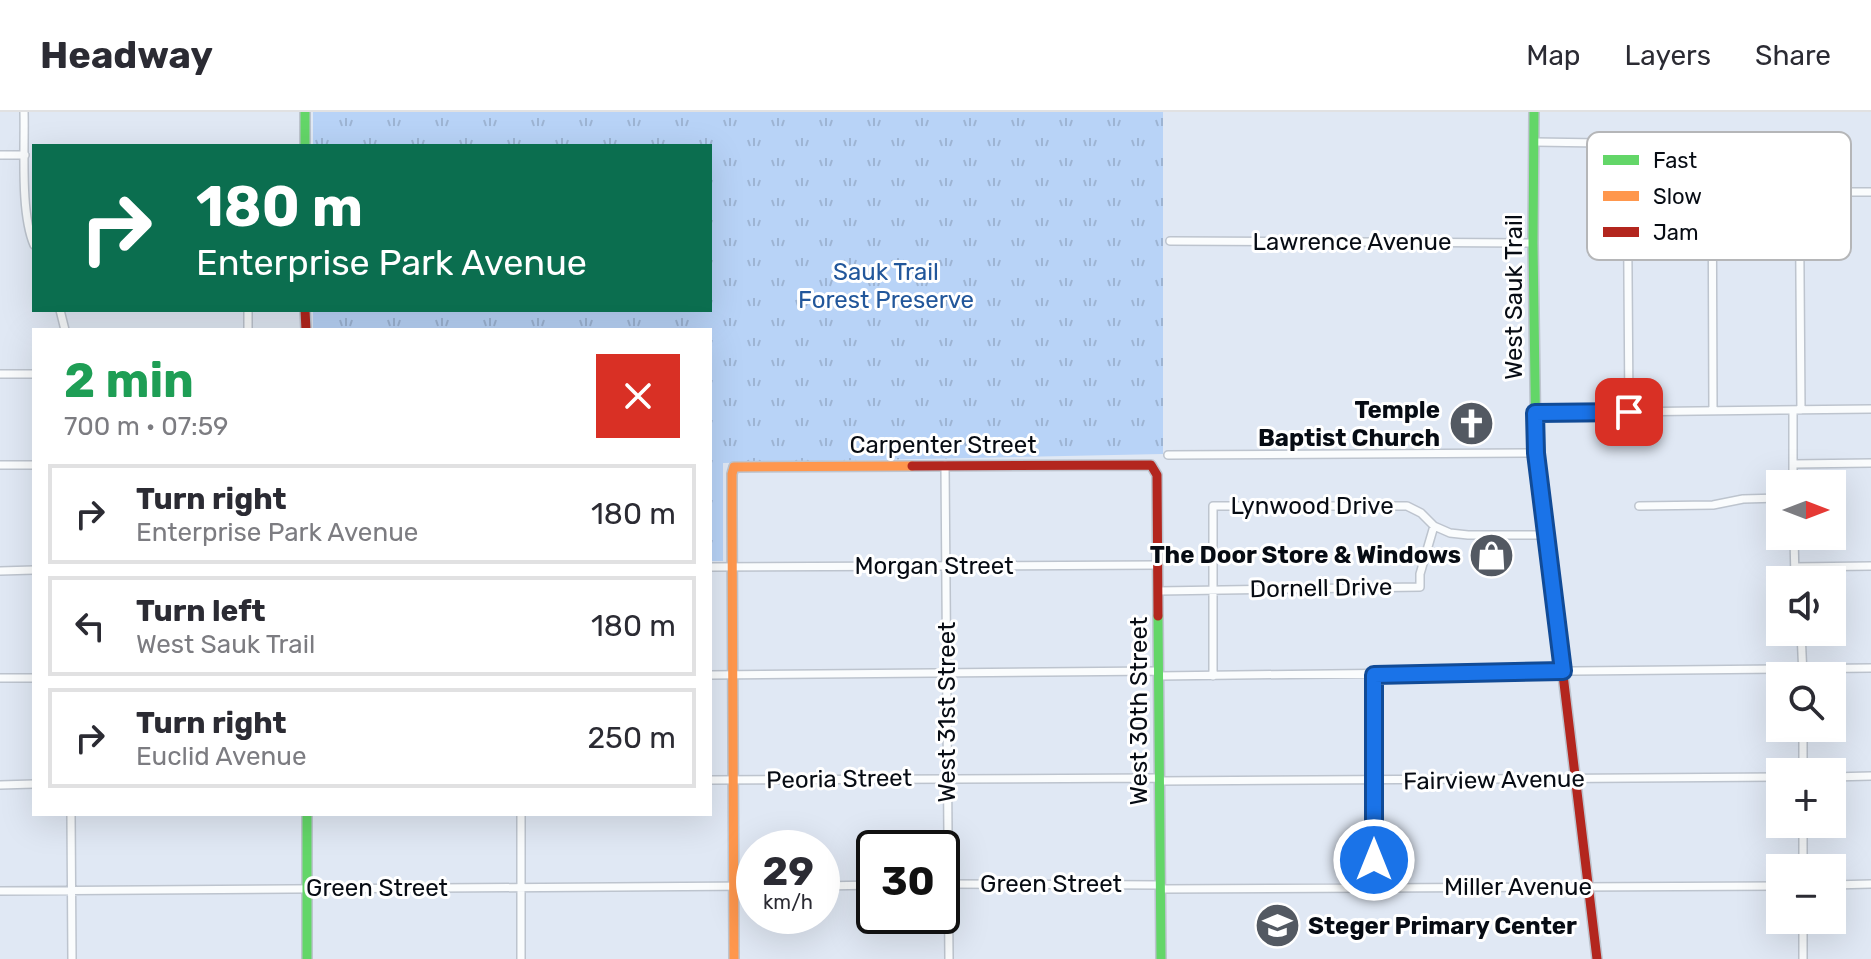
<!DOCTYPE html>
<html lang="en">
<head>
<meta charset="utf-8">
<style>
	:root { --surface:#fff; --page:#f2f2f3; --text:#2b2b33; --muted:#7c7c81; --line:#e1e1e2 }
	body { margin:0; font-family:Rubik,sans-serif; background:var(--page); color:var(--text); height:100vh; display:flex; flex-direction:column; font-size:30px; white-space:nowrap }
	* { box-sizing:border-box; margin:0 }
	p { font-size:26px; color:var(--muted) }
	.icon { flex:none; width:44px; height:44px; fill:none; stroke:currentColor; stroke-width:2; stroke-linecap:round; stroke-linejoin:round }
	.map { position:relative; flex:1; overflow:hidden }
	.details { position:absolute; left:32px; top:216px; width:680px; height:488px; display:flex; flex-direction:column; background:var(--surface); border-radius:0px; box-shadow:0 8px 32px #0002 }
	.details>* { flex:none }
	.banner { position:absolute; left:32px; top:32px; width:680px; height:168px; border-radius:0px; box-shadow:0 8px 32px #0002; background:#0b6e4f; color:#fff; overflow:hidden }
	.needle { width:52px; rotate:90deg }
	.tools { position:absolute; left:1766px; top:358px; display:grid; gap:16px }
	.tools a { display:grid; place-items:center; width:80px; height:80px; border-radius:0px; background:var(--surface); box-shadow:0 8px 32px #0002; font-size:40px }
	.speed { position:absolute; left:736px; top:718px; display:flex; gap:16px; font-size:40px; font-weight:700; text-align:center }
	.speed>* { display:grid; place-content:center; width:104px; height:104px; border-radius:50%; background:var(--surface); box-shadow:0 8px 32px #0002; line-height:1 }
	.speed small { font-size:20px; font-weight:400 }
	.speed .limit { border:4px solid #111; border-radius:12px; background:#fff; color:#111 }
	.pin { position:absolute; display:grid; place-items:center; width:68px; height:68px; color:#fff; margin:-34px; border-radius:16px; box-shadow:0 4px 12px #0006 }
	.me { position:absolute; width:88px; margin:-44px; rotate:0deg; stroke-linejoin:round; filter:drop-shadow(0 0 6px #0008) }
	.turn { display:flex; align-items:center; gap:28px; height:168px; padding:0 32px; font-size:36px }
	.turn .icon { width:104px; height:104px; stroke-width:2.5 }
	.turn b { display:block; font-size:56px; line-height:68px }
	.round { display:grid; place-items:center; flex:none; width:84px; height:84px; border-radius:0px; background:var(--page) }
	.overview { display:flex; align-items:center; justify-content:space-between; height:136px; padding:0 32px }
	h1 { font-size:48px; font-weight:700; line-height:60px; color:#1e9e55 }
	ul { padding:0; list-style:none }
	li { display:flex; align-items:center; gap:24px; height:100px; margin:0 16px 12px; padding:0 16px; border:4px solid var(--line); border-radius:0px }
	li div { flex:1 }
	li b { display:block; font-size:30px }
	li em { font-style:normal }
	header { display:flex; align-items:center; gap:48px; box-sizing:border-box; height:112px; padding:0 40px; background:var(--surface); border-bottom:2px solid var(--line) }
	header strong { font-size:38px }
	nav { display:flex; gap:44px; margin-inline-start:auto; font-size:28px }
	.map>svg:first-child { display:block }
	.park { fill:url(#park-tufts) }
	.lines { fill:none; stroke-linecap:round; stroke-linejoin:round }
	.street-casing { stroke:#bdc4ce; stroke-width:10 }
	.fast-casing { stroke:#bdc4ce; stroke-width:12 }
	.slow-casing { stroke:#bdc4ce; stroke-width:12 }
	.jam-casing { stroke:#bdc4ce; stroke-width:12 }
	.street { stroke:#fafcfd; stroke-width:7 }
	.fast { stroke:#63d668; stroke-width:9 }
	.slow { stroke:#ff974d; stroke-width:9 }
	.jam { stroke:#b3261e; stroke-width:9 }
	.route-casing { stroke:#114b97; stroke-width:20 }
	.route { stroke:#1a73e8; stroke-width:14 }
	.labels { text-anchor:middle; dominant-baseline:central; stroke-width:6; stroke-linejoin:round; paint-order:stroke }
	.street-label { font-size:24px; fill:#070c14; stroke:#fff }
	.park-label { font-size:24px; fill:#22579b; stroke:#fff }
	.poi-label { font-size:24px; font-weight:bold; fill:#070c14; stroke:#fff; text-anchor:end }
	.key { fill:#fff; stroke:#b5b6b8; stroke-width:2 }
	.key-label { font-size:22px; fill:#070c14 }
</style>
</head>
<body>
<header>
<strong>Headway</strong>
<nav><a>Map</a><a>Layers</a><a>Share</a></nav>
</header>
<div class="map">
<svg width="1871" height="847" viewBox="0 0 1871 847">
	<defs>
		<pattern id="park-tufts" width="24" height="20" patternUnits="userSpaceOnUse" patternTransform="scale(2)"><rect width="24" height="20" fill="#b8d3f7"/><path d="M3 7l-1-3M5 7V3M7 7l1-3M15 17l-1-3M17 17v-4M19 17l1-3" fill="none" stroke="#9db4d3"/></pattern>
	</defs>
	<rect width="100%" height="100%" fill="#e0e8f4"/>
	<path class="park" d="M 313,0 L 1163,0 L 1163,342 L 723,351 L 723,449 L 710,449 L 710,218 L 313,218 L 313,198 L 710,198 L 710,34 L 313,34 Z"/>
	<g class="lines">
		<defs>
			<path id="street" d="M 24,0 C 25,37 20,100 34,133
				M 1535,30 L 1799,34 L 1801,298
				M 1627,32 L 1629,300
				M 1712,32 L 1713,299
				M 0,43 L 25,43
				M 1800,80 L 1871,80
				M 1170,129 L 1533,131
				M 60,198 L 65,218
				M 248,198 L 248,218
				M 0,262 L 34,262
				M 1535,301 L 1871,297
				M 1168,343 L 1536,341
				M 1794,352 L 1871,351
				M 0,353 L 34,353
				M 945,353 L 949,847
				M 1793,372 L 1793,298
				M 1639,394 L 1713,393 L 1743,387 L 1780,386
				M 1794,424 L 1795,468
				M 710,455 L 1158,453
				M 1795,455 L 1871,454
				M 0,459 L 34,458
				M 1158,479 L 1420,475 L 1420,462 L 1434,414
				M 1801,520 L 1803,564
				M 710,563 L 1159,559
				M 1374,563 L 1374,775
				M 1159,564 C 1396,562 1634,557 1871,556
				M 1213,564 L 1213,394 L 1407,394 L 1421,401 L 1434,414 L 1450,421 L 1468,423 L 1545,423
				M 0,566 L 34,566
				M 1803,616 L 1803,660
				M 1832,665 L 1871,664
				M 710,668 L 1160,666
				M 1160,669 L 1780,665
				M 0,673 L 34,672
				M 71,702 L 72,847
				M 521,702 L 521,847
				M 1803,712 L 1803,756
				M 942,772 L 1161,773
				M 1832,773 L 1871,772
				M 822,774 L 874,773
				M 1161,777 L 1780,774
				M 0,779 L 754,774
				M 1803,808 L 1803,847"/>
			<path id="fast" d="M 305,0 L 305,34
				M 1534,0 L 1533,131 L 1536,341 L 1547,429
				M 1158,504 L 1161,847
				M 307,702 L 307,847"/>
			<path id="slow" d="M 734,847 L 732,402 L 732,362 L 734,355 L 912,354"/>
			<path id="jam" d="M 305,198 L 306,218
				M 912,354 L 1151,353 L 1157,363 L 1158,504
				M 1547,429 L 1597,847"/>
		</defs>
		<use href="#street" class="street-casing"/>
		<use href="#fast" class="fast-casing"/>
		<use href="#slow" class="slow-casing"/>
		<use href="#jam" class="jam-casing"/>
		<use href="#street" class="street"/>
		<use href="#fast" class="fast"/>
		<use href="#slow" class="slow"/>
		<use href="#jam" class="jam"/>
	</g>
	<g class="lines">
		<defs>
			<path id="route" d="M 1374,748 L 1374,563 L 1563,559 L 1536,341 L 1535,301 L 1629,300"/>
		</defs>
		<use href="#route" class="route-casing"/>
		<use href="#route" class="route"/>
	</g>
	<defs>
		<symbol id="church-disc" viewBox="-11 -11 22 22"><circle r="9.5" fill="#535962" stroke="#fff"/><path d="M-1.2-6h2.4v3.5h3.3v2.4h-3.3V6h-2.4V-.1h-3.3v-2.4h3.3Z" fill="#fff"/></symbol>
		<symbol id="shop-disc" viewBox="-11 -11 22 22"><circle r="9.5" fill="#535962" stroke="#fff"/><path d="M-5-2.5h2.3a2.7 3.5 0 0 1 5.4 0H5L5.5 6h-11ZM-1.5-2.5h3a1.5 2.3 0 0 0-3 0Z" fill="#fff"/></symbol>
		<symbol id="school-disc" viewBox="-11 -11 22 22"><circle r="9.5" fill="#535962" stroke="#fff"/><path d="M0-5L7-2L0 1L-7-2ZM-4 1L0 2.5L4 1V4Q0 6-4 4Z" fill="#fff"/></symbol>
	</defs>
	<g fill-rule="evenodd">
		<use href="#church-disc" x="1446" y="286" width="51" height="51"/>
		<use href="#shop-disc" x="1466" y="418" width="51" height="51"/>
		<use href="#school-disc" x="1252" y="788" width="51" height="51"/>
	</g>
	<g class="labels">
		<g class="street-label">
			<text x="1352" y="130">Lawrence Avenue</text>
			<text transform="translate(1514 185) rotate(-90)">West Sauk Trail</text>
			<text x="943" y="333">Carpenter Street</text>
			<text x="1312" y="394">Lynwood Drive</text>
			<text x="934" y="454">Morgan Street</text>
			<text transform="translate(1321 476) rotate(-1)">Dornell Drive</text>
			<text transform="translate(1139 599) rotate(-90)">West 30th Street</text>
			<text transform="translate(947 600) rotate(-90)">West 31st Street</text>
			<text transform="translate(839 667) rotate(-1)">Peoria Street</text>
			<text transform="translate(1494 668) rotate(-1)">Fairview Avenue</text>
			<text x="1051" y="772">Green Street</text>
			<text x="1518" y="775">Miller Avenue</text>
			<text x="377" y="776">Green Street</text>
		</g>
		<g class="park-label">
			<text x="886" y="160">Sauk Trail<tspan x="886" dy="28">Forest Preserve</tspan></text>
		</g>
		<g class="poi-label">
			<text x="1440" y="298">Temple<tspan x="1440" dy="28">Baptist Church</tspan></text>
			<text x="1461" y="443">The Door Store &amp; Windows</text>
			<text x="1308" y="814" text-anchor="start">Steger Primary Center</text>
		</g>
	</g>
	<rect x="1587" y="20" width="264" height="128" rx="12" class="key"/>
	<rect x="1603" y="43" width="36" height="10" fill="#63d668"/>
	<rect x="1603" y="79" width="36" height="10" fill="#ff974d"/>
	<rect x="1603" y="115" width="36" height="10" fill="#b3261e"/>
	<g class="key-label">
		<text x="1653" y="56">Fast</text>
		<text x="1653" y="92">Slow</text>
		<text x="1653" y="128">Jam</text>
	</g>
</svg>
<div class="tools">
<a><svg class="needle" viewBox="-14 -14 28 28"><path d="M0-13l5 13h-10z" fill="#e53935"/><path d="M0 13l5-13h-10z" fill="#7c7c81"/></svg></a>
<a><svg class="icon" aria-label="sound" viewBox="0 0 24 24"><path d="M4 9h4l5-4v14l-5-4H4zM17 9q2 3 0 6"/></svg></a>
<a><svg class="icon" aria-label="search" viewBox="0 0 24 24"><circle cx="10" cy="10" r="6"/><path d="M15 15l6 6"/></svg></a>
<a>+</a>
<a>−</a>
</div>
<div class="speed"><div>29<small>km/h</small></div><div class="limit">30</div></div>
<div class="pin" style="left:1629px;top:300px;background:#d93025"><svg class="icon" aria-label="arrive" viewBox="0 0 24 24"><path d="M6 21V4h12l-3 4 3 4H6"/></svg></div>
<svg class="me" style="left:1374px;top:748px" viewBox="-20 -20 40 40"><circle r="17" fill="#1a73e8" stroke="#fff" stroke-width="3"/><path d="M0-11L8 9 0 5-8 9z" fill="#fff"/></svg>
<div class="banner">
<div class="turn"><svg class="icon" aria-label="right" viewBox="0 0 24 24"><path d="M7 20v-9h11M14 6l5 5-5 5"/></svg><div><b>180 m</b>Enterprise Park Avenue</div></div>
</div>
<section class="details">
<div class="overview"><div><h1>2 min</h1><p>700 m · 07:59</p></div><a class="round" style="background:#d93025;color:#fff"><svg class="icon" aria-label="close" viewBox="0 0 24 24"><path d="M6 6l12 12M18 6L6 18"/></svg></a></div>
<ul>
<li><svg class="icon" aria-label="right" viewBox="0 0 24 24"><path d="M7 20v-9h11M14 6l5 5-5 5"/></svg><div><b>Turn right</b><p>Enterprise Park Avenue</p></div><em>180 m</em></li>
<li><svg class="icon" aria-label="left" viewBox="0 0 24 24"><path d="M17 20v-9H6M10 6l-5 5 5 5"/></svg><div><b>Turn left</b><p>West Sauk Trail</p></div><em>180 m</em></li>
<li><svg class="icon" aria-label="right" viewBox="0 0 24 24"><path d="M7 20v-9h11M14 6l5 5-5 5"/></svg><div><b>Turn right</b><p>Euclid Avenue</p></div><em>250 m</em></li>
</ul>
</section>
</div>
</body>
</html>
